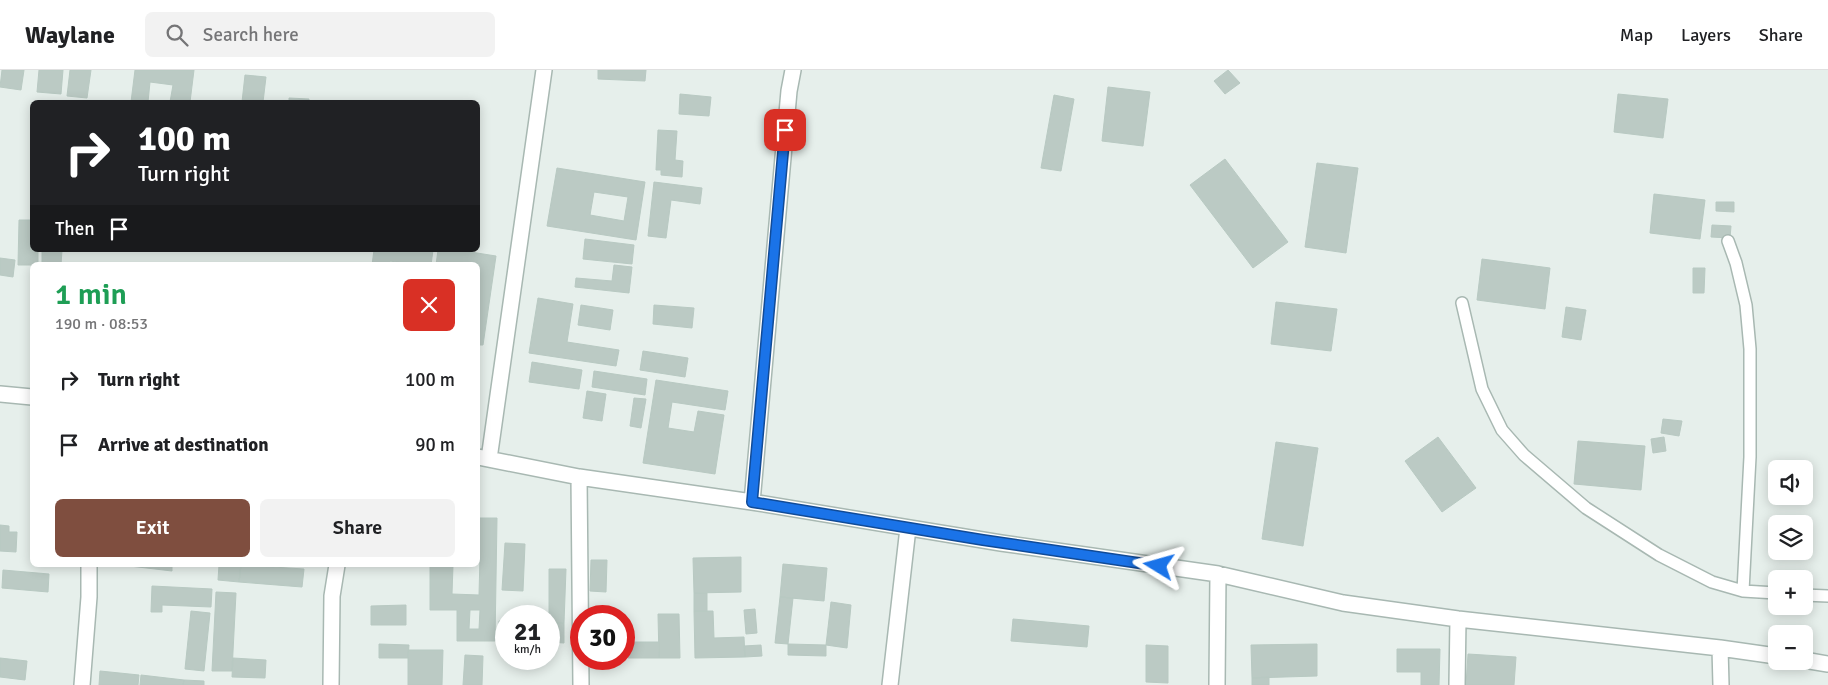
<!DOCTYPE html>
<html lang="en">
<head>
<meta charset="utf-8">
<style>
	:root { --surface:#fff; --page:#f2f2f2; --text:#202124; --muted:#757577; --line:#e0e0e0; --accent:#7f4e3f }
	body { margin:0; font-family:Signika,sans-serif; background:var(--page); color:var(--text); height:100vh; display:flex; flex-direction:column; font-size:19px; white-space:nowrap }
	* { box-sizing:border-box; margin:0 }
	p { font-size:16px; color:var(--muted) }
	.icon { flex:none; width:28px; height:28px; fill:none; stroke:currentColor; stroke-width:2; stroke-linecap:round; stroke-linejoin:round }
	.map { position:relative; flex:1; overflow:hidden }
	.details { position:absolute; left:30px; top:192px; width:450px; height:305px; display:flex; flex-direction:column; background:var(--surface); border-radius:8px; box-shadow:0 2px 12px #0003 }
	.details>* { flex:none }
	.top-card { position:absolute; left:30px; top:30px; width:450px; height:152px; border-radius:8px; box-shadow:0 2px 12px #0003; background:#202124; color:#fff; overflow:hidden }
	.tools { position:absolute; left:1768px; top:390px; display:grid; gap:10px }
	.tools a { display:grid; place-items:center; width:45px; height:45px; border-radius:8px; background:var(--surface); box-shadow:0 2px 12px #0003; font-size:25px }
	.speed { position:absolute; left:495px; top:535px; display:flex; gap:10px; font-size:25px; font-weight:700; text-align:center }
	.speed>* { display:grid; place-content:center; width:65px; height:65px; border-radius:50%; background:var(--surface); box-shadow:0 2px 12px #0003; line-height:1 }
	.speed small { font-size:12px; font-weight:400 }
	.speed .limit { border:8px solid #d22; background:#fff; color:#111 }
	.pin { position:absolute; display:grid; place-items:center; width:42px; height:42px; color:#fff; margin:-21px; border-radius:10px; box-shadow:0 2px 8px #0006 }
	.me { position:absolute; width:55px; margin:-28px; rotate:278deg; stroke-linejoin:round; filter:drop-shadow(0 0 4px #0008) }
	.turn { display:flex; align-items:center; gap:18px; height:105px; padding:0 25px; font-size:22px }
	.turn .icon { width:65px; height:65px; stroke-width:2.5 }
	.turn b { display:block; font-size:35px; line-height:42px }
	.then { display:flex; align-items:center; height:48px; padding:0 25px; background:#0003; gap:10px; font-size:19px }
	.round { display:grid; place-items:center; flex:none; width:52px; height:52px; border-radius:8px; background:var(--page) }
	.summary { display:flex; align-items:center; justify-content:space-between; height:85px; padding:0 25px }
	h1 { font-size:30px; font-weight:600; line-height:38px; color:#1e9e55 }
	.button { display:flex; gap:10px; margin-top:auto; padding:10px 25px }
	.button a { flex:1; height:58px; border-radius:8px; background:var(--accent); color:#fff; font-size:20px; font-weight:600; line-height:58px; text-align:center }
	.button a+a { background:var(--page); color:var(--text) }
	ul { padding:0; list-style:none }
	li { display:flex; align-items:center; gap:15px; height:65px; padding:0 25px }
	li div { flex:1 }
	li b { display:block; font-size:19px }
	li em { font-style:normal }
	header { display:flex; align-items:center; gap:30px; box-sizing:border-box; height:70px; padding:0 25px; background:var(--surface); border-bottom:1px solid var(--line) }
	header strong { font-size:24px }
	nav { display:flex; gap:28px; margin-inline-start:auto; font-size:18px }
	.search { width:350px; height:45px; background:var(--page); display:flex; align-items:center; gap:12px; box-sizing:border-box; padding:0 18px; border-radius:8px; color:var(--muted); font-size:19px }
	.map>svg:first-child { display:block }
	.building { fill:#bbcac4; stroke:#b8c9c2; fill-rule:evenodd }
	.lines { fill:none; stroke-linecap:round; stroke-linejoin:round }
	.service-casing { stroke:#a8b8b2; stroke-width:14 }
	.minor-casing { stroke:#a8b8b2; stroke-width:18 }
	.service { stroke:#fff; stroke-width:11 }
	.minor { stroke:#fff; stroke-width:15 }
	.route-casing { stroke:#114b97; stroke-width:12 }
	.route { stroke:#1a73e8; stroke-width:9 }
</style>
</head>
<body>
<header>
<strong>Waylane</strong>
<div class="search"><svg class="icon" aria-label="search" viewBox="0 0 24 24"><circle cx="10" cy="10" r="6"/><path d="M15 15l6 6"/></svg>Search here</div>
<nav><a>Map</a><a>Layers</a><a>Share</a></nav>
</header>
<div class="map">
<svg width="1828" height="615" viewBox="0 0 1828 615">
	<rect width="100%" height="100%" fill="#e6efeb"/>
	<path class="building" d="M 2,0 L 24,0 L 21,20 L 0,17 Z
		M 39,0 L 63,0 L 61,24 L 37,22 Z
		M 70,0 L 91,0 L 87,28 L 67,26 Z
		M 135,0 L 194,0 L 190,32 L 170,32 L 173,15 L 150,12 L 148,32 L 131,32 Z
		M 598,0 L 646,0 L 645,11 L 598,9 Z
		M 1228,0 L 1240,13 L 1225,24 L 1214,11 Z
		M 245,5 L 266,7 L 263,32 L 242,32 Z
		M 1108,17 L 1150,22 L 1143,76 L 1102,71 Z
		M 680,24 L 711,27 L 709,46 L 679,44 Z
		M 1618,24 L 1668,29 L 1663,68 L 1614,62 Z
		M 1054,25 L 1074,29 L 1061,101 L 1041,98 Z
		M 289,28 L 309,29 L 309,32 L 289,32 Z
		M 658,60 L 677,61 L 675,90 L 683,91 L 682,107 L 661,105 L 661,100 L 656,100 Z
		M 1225,89 L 1288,172 L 1253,198 L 1190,115 Z
		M 1317,93 L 1358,98 L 1346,183 L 1305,177 Z
		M 557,98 L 645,112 L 636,170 L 547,156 ZM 594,122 L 628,127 L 624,151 L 590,145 Z
		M 654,112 L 702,118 L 700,134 L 671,130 L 666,168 L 648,166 Z
		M 1654,124 L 1705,130 L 1700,169 L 1650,163 Z
		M 1716,132 L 1734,132 L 1734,142 L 1716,141 Z
		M 19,150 L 32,150 L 32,180 L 38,180 L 38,195 L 18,195 Z
		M 1712,155 L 1731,156 L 1730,168 L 1711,167 Z
		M 585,169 L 634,175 L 632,194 L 583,189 Z
		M 42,180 L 62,180 L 61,195 L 42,195 Z
		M 374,180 L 433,180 L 431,195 L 415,195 L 390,191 L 389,195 L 372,195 Z
		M 438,180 L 458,180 L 496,186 L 483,275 L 478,275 L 478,195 L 436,195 Z
		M 0,188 L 15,190 L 13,207 L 0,205 Z
		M 1482,189 L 1550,198 L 1545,239 L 1477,230 Z
		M 614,195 L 632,197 L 629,223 L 575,217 L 576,208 L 612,211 Z
		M 1693,198 L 1705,198 L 1704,223 L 1693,223 Z
		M 538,228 L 573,234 L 567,272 L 619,280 L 616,296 L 529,283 Z
		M 1276,232 L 1337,239 L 1331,281 L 1271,274 Z
		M 581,235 L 613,240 L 610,260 L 578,255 Z
		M 654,235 L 694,238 L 692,258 L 653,254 Z
		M 1566,237 L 1586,240 L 1581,270 L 1562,267 Z
		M 643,281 L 688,288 L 685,307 L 640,300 Z
		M 532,292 L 582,300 L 579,319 L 529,312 Z
		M 594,301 L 647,309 L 645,325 L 592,317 Z
		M 656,310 L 728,321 L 725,340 L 672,332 L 668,358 L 694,362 L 698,341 L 724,345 L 715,404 L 643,393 Z
		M 587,321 L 606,324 L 602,351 L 583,348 Z
		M 634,328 L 646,329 L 641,358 L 630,356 Z
		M 1663,349 L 1682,351 L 1679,366 L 1661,363 Z
		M 1438,367 L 1476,418 L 1442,442 L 1405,391 Z
		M 1664,367 L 1666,381 L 1653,383 L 1651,369 Z
		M 1578,371 L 1645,376 L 1641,420 L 1574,414 Z
		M 1276,372 L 1318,378 L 1303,476 L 1262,469 Z
		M 478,448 L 497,448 L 495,571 L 457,571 L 457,540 L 430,540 L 430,495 L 453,495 L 452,524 L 479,525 L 480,487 L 478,487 ZM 470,540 L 480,540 L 479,559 L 469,559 Z
		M 0,455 L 9,456 L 9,462 L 17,462 L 16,482 L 0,481 Z
		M 505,473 L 525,474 L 523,521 L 502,520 Z
		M 741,487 L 741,522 L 694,523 L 693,488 Z
		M 591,490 L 607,490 L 606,522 L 590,521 Z
		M 783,494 L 827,498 L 824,531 L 780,527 Z
		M 121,495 L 172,495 L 172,501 Z
		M 219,495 L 241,495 L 239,512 L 218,510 Z
		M 241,495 L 304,499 L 302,517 L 239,512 Z
		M 549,499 L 566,499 L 564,553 L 549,552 Z
		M 3,500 L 49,504 L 48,522 L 2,518 Z
		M 152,516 L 212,519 L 211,537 L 162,535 L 162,542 L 151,542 Z
		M 216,522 L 236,523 L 232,601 L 212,601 Z
		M 694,523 L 707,523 L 707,541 L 694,541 Z
		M 780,527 L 793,528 L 788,574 L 775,573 Z
		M 831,532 L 851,535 L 847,578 L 826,575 Z
		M 406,535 L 406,555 L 371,555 L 371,536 Z
		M 755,539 L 757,563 L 746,564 L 744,540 Z
		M 191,541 L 210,543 L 204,601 L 185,599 Z
		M 694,541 L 713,541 L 714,568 L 744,567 L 745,587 L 695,588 Z
		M 658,544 L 679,544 L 680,588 L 659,588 Z
		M 1013,549 L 1089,556 L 1087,577 L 1011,571 Z
		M 499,551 L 506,551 L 506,572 L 499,571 Z
		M 549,552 L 564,553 L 564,573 L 549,572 Z
		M 628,572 L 659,572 L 659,588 L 628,588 Z
		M 379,574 L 409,575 L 408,588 L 379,588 Z
		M 788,574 L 826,575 L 826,586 L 788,585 Z
		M 1317,574 L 1317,606 L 1252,608 L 1251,575 Z
		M 761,575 L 762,586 L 745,587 L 744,576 Z
		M 1146,575 L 1168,576 L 1168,613 L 1146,612 Z
		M 1397,579 L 1440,579 L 1439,615 L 1421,615 L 1421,602 L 1397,602 Z
		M 408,580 L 443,580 L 442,615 L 408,615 Z
		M 1468,584 L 1516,587 L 1514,615 L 1466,615 Z
		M 465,585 L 483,586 L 482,615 L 463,615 Z
		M 0,588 L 27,591 L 25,610 L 0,607 Z
		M 233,588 L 266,590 L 265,608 L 232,607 Z
		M 100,601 L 139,605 L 138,615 L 99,615 Z
		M 141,605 L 184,610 L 183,615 L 140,615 Z
		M 1269,607 L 1269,615 L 1252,615 L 1252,608 Z
		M 184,610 L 204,611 L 204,615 L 183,615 Z"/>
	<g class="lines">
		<defs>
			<path id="service" d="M 1728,171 L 1736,193 L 1746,235 L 1750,279 L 1750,387 L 1743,521
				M 1462,233 L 1482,319 L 1502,360 L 1524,385 L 1586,438 L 1659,485 L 1712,512 L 1743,521 L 1776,523
				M 1804,525 L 1828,526"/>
			<path id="minor" d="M 0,324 L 32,327
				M 478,387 L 579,407 L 752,432 L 1001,473 L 1218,504 L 1343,533 L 1458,549 L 1720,578 L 1776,586
				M 489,389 L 544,0
				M 579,407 L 581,615
				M 752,432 L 789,21 L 793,0
				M 1720,578 L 1721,615
				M 1804,590 L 1828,594
				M 82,615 L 89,527 L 89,495
				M 331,615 L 332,526 L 337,495
				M 890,615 L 908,458
				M 1217,615 L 1218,504
				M 1457,615 L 1458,549"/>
		</defs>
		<use href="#service" class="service-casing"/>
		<use href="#minor" class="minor-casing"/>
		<use href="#service" class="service"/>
		<use href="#minor" class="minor"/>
	</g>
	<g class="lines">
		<defs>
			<path id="route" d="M 785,60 L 752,432 L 983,470 L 1159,496"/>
		</defs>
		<use href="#route" class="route-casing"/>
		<use href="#route" class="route"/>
	</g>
</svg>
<div class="tools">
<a><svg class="icon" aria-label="sound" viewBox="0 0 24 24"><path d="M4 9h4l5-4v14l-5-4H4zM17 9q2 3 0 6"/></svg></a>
<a><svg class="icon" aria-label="layers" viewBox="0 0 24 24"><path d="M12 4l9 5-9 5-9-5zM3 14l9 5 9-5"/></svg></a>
<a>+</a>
<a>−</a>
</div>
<div class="speed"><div>21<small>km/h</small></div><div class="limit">30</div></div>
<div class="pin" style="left:785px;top:60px;background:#d93025"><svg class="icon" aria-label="arrive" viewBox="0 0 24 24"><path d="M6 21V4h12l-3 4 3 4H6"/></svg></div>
<svg class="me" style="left:1159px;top:496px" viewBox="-20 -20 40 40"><path d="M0-17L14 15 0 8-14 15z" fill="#1a73e8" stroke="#fff" stroke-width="4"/></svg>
<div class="top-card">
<div class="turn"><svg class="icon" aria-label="right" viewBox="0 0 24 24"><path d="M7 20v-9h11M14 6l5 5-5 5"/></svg><div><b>100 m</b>Turn right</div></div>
<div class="then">Then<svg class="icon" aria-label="arrive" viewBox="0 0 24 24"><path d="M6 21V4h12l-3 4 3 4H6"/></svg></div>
</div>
<section class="details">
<div class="summary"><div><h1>1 min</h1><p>190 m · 08:53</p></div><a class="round" style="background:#d93025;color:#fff"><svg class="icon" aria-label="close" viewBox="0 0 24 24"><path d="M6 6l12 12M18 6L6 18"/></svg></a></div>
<ul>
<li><svg class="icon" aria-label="right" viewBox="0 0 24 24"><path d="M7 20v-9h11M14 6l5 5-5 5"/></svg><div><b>Turn right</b></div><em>100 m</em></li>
<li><svg class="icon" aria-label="arrive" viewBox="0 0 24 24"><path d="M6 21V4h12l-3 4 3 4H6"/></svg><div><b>Arrive at destination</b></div><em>90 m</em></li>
</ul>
<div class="button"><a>Exit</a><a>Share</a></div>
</section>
</div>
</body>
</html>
